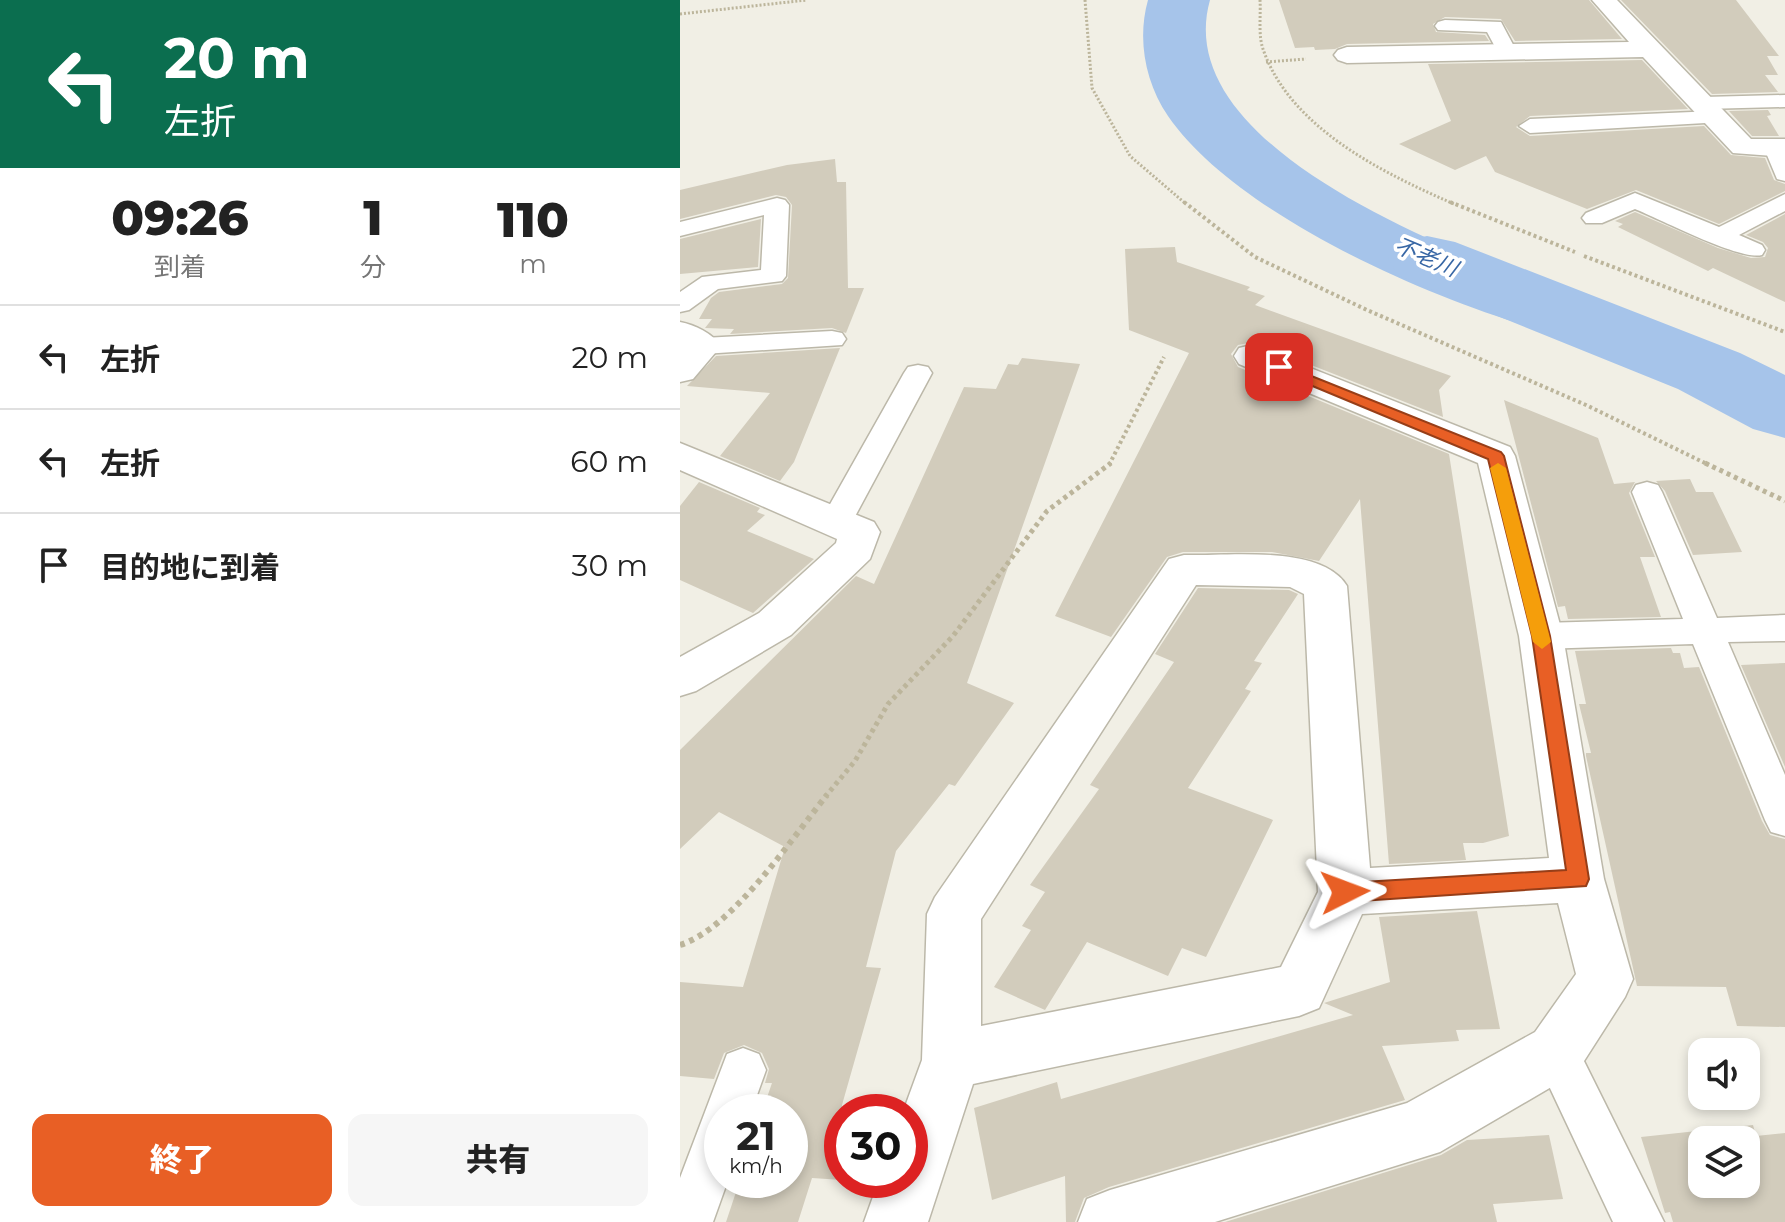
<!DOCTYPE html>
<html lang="ja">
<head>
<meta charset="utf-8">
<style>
	:root { --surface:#fff; --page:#f6f6f6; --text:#222; --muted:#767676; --line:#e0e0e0; --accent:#e85f25 }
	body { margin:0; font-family:Montserrat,"Noto Sans JP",sans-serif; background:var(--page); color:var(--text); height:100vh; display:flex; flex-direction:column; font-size:30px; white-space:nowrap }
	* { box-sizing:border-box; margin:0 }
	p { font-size:26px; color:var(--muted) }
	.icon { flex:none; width:44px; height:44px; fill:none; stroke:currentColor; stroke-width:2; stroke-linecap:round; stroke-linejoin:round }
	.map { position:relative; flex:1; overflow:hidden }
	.panel { display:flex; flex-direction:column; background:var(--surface); width:680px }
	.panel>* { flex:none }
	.banner { background:#0b6e4f; color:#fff; overflow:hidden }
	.tools { position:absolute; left:1008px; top:1038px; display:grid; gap:16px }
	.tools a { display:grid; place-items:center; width:72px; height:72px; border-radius:16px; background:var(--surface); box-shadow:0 4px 12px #0003; font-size:40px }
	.speed { position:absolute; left:24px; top:1094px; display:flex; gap:16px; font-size:40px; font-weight:700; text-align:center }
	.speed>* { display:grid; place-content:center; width:104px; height:104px; border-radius:50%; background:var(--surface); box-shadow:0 4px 12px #0003; line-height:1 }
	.speed small { font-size:20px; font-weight:400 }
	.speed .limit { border:12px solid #d22; background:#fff; color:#111 }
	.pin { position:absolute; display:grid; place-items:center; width:68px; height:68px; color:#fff; margin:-34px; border-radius:16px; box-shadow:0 4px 12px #0006 }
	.me { position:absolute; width:88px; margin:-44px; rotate:87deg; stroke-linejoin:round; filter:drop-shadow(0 0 6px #0008) }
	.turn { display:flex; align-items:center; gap:28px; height:168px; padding:0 32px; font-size:36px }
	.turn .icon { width:104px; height:104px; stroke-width:2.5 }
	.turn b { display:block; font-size:56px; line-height:68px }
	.eta { display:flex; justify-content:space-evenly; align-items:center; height:136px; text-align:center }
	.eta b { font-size:48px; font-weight:800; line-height:56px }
	.button { display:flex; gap:16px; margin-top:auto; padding:16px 32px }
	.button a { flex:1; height:92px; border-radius:16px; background:var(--accent); color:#fff; font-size:32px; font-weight:800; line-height:92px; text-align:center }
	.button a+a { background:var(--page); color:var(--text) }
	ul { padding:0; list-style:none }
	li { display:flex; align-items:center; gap:24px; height:104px; padding:0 32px; border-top:2px solid var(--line) }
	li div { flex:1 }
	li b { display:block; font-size:30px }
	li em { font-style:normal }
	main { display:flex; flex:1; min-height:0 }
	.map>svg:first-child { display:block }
	.water { fill:#a6c4ea }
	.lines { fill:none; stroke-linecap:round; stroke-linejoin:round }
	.river { fill:#a6c4ea; fill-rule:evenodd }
	.building { fill:#d2ccbc; fill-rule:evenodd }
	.service-casing { stroke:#bcb8a9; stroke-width:3 }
	.minor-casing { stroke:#bcb8a9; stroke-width:3 }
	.path-far3 { stroke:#bcb59b; stroke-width:3; stroke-dasharray:2 2; stroke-linecap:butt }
	.path-far2 { stroke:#bcb59b; stroke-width:4; stroke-dasharray:3 3; stroke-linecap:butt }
	.path-far1 { stroke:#bcb59b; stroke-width:5; stroke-dasharray:4 4; stroke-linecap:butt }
	.path { stroke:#bcb59b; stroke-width:6; stroke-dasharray:5 5; stroke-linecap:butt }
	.service { fill:#fff; fill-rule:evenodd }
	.minor { fill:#fff; fill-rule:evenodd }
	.route { fill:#e85f25; stroke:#973e18; stroke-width:2 }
	.slow { fill:#f59e0b }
	.labels { text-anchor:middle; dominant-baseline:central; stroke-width:7; stroke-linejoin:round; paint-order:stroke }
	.far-water-label { font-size:22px; font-style:italic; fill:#3867a5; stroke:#fff }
</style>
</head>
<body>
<main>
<section class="panel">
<div class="banner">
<div class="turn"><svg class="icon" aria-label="left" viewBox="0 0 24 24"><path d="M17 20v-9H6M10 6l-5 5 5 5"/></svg><div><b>20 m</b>左折</div></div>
</div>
<div class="eta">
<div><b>09:26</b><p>到着</p></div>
<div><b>1</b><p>分</p></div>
<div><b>110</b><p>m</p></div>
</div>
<ul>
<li><svg class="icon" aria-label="left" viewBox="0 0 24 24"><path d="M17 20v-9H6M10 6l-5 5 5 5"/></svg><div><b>左折</b></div><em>20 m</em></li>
<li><svg class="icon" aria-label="left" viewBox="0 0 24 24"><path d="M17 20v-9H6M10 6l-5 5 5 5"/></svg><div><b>左折</b></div><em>60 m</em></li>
<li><svg class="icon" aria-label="arrive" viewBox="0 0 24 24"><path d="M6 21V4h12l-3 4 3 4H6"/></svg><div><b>目的地に到着</b></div><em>30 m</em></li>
</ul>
<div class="button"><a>終了</a><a>共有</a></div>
</section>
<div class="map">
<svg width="1105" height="1222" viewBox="0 0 1105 1222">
	<rect width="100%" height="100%" fill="#f1efe5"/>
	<path class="water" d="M 468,0 L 530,0 C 482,169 860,284 976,326 C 1020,342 1063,360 1105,379 L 1105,398 L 1017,360 L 991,344 L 990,340 L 890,309 C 871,324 856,308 835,304 L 837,313 L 869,332 C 755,302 556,215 488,116 C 465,82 457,39 468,0 Z"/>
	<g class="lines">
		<path class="river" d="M 747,236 L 775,242 L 1060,353 L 1105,375 L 1105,438 L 1073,429 L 998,389 L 719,276 L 708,259 L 719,242 Z"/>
	</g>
	<path class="building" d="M 599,0 L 909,0 L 942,39 L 835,41 L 821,19 L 765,17 L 753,24 L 756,32 L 805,35 L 809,41 L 667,44 L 655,49 L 635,50 L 634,47 L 615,48 Z
		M 941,0 L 1056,0 L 1099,56 L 1087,56 L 1098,75 L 1085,75 L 1098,92 L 1032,94 Z
		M 962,60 L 1008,109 L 850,116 L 836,127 L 850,136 L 1024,126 L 1051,155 L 1085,158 L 1094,180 L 1105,184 L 1105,191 L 1039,224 L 956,190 L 907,209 L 815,172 L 806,156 L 775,170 L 719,144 L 771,121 L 748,64 Z
		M 1088,110 L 1091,115 L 1087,116 L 1099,136 L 1072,136 L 1049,111 Z
		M 155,159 L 157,182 L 166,182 L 168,288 L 184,288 L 166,333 L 152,328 L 50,334 L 54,329 L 25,328 L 32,319 L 19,319 L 31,298 L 39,292 L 102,284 L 108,278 L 112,205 L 106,197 L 96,195 L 0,219 L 0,190 L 107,165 Z
		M 955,212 L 1038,248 L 1071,258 L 1085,257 L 1088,248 L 1083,242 L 1066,235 L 1105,214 L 1105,302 L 1033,268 L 1028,271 L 938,227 L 943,224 L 935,221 Z
		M 81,219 L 78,267 L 0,274 L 0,239 Z
		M 495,247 L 497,262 L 570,287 L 567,290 L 585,296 L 575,305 L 771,376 L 759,390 L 763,417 L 573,342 L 558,345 L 551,354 L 558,367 L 769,454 L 829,836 L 803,843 L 783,843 L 786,860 L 709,864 L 680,499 L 639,561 L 592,552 L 503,552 L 487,557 L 431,637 L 375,616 L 509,353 L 449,330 L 445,249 Z
		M 160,348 L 114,462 L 100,481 L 40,456 L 90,393 L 7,386 L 36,356 Z
		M 342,358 L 400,364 L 287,683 L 334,703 L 275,786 L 269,784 L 216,851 L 186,967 L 201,968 L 162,1105 L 162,1180 L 132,1178 L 118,1222 L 46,1222 L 60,1180 L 110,1180 L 110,1112 L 82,1112 L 92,1083 L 85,1083 L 89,1069 L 82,1053 L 64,1045 L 44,1053 L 34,1079 L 0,1076 L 0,982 L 63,987 L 105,847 L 39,812 L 0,849 L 0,750 L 176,576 L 194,584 L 284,387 L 316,389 L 328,364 L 338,365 Z
		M 824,400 L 918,438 L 934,484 L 955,482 L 949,493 L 975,557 L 960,557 L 981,617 L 888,619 L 885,606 L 878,607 Z
		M 1010,479 L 1016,492 L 1033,492 L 1062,552 L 1013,555 L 985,491 L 976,481 Z
		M 19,482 L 80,508 L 77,512 L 85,515 L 67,531 L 134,559 L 73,613 L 0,580 L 0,506 Z
		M 518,588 L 609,590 L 618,594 L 574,661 L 582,663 L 565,689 L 571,691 L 508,788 L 593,820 L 526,957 L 502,948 L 488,976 L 407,942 L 365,1010 L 314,987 L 351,930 L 342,926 L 365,892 L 350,885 L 419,789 L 410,785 L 494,662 L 475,654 Z
		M 991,648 L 993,653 L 1000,653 L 1004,668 L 1019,667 L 1082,821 L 1090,835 L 1105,839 L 1105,1027 L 1057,1026 L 1046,987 L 957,986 L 906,756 L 906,753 L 911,753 L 899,704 L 906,704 L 895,651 Z
		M 1105,663 L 1105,767 L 1061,665 Z
		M 797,911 L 820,1029 L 776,1030 L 779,1041 L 702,1046 L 725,1100 L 429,1187 L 404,1198 L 395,1222 L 386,1222 L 385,1176 L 312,1200 L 294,1108 L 377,1082 L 381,1099 L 673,1015 L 644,1003 L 710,982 L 699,917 Z
		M 1073,1125 L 1076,1136 L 1105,1133 L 1105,1222 L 993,1222 L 990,1212 L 985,1213 L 961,1137 ZM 1022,1140 L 1066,1140 L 1066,1184 L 1022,1184 Z
		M 869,1135 L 883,1199 L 813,1204 L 817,1222 L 545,1222 L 761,1155 L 787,1140 Z"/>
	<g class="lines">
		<defs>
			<path id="service" d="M 765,20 L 821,22 L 837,52 L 834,56 L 820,56 L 807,32 L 758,30 L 755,26 L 758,22 Z
				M 1105,95 L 1105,107 L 1024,109 L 1013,103 L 1024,97 Z
				M 1035,111 L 1043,112 L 1046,117 L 1043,122 L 850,133 L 839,126 L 850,119 Z
				M 1095,141 L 1105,146 L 1105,181 L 1097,179 L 1084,148 Z
				M 955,193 L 1039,227 L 1105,194 L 1105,211 L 1059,235 L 1082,245 L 1085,250 L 1082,255 C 1060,261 980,219 955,209 L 922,223 L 906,223 L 902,218 L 906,213 Z
				M 97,198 L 105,200 L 109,205 L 106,276 L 102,281 L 38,289 L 9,310 L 0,312 L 0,292 L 22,277 L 81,270 L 84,215 L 0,236 L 0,222 Z
				M 152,331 L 162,333 L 166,339 L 162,345 L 23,354 L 13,352 L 9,346 L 13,340 L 23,338 Z
				M 238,365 L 248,367 L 252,373 L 172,522 L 167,530 L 156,533 L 145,530 L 140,522 L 224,373 L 228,367 Z
				M 967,482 L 978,485 L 982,492 L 1037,618 L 1105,615 L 1105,641 L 1048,642 L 1105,775 L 1105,836 L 1091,832 L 1085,820 L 1013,644 L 861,649 L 849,645 L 844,636 L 849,627 L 861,623 L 1003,619 L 952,492 L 956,485 Z
				M 876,1030 L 892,1037 L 984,1222 L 933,1222 L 853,1052 L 860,1037 Z
				M 63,1048 L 79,1054 L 86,1070 L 71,1112 L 42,1112 L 42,1180 L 48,1180 L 33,1222 L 0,1222 L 0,1178 L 47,1054 Z"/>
			<path id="minor" d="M 912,0 L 937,0 L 1071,139 L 1105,139 L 1105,157 L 1053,153 L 963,57 L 667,63 L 658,60 L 654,55 L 658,50 L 667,47 L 949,42 Z
				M 0,322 C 15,325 32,333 41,346 L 13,379 L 0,382 Z
				M 572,345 L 830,447 L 835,456 L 883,636 L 924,879 L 953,979 L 945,997 L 897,1072 L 760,1152 L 535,1222 L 398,1222 L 407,1199 L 430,1190 L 727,1103 L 855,1032 L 896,974 L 878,903 L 682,914 L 639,1008 L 619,1016 L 293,1084 L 248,1222 L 184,1222 L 199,1180 L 230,1180 L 230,1112 L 223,1112 L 242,1060 L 247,914 L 255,897 L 489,559 L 504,555 C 547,556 642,544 667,586 L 690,868 L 869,858 L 839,636 L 798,463 L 559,364 L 554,356 L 559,348 ZM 516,585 L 610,587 L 624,594 L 638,892 L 601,967 L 301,1026 L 301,919 Z
				M 0,443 L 194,522 L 200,532 L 190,559 L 111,635 L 16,691 L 0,696 L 0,657 L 79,613 L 156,543 L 157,539 L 0,470 Z"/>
		</defs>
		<use href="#service" class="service-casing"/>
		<use href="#minor" class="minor-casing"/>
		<path class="path-far3" d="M 405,0 L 412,88 L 450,156 L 506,204
			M 580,0 C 581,15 578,35 583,49 C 610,128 703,173 774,204
			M 0,14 L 127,0
			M 586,62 L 626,59"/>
		<path class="path-far2" d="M 504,202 L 575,257 L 687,310 L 906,405 L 1029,465
			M 770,202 L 895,252
			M 904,256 L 1105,332
			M 429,465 L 484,357"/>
		<path class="path-far1" d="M 1025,463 L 1105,501
			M 145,797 L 175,761 L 208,704 L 273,636 L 367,511 L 431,463"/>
		<path class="path" d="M 0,945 C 53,928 111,839 147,795"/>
		<use href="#service" class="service"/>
		<use href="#minor" class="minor"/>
	</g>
	<path class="route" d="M 599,363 L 821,452 L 824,456 L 870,636 L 909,879 L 906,886 L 665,902 L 658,899 L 654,892 L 658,885 L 665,883 L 886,870 L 852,636 L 808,459 L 594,370 L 594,364 Z"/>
	<path class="slow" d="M 818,463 L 826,468 L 871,642 L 862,649 L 853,642 L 810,468 Z"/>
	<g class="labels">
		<g class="far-water-label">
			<text transform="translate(746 257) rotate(23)">不老川</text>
		</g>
	</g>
</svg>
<div class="tools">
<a><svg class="icon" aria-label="sound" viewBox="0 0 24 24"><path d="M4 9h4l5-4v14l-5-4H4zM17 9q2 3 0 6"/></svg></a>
<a><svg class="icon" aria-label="layers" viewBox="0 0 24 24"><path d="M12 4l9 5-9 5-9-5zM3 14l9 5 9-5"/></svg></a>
</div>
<div class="speed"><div>21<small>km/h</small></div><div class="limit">30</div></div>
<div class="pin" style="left:599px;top:367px;background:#d93025"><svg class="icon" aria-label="arrive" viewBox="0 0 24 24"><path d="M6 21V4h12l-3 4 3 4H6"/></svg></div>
<svg class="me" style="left:665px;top:892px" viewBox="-20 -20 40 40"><path d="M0-17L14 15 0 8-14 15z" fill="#e85f25" stroke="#fff" stroke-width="4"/></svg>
</div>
</main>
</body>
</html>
